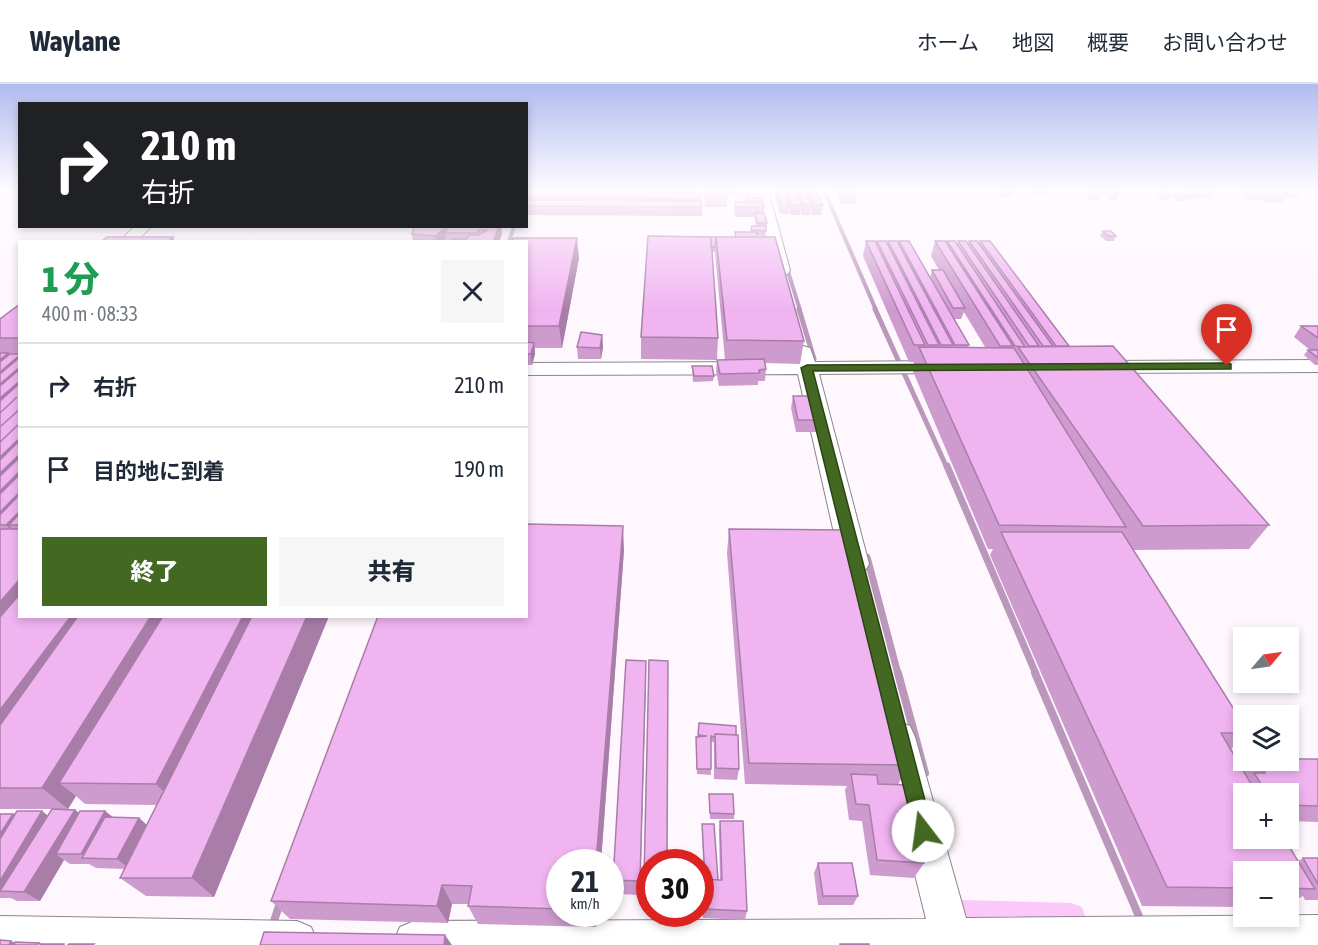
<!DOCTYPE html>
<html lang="ja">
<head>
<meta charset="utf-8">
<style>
	:root { --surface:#fff; --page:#f6f6f7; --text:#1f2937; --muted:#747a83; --line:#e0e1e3; --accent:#426821 }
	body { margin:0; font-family:"Asap Condensed","Noto Sans JP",sans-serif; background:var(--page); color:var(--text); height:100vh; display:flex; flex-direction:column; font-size:22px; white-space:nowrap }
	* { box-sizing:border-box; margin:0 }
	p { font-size:20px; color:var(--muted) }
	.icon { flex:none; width:33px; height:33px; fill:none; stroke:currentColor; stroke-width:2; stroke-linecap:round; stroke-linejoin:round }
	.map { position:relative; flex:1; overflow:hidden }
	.panel { position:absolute; left:18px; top:156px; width:510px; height:378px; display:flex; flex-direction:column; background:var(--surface); border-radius:0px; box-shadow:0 3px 9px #0003 }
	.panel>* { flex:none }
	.banner { position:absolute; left:18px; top:18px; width:510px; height:126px; border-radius:0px; box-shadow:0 3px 9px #0003; background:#202124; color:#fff; overflow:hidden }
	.needle { width:39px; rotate:61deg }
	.fabs { position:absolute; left:1233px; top:543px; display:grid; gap:12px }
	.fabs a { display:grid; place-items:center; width:66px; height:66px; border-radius:0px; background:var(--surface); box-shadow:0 3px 9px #0003; font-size:30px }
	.speed { position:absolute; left:546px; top:765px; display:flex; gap:12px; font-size:30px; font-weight:700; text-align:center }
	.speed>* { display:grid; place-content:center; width:78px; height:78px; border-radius:50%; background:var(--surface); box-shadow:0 3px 9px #0003; line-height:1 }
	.speed small { font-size:15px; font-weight:400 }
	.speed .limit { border:9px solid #d22; background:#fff; color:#111 }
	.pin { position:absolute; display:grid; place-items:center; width:51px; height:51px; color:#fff; margin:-62px -26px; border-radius:50% 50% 50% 0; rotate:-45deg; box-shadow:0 0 6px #0007 }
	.pin .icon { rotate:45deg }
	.me { position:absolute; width:66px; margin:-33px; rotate:345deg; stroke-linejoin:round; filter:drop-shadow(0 0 4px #0008) }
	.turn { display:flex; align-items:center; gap:21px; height:126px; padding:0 24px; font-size:27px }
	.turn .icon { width:78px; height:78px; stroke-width:2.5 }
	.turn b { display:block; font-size:42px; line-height:51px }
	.round { display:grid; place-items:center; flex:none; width:63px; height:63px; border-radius:0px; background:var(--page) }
	.summary { display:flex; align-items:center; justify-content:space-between; height:102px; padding:0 24px }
	h1 { font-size:36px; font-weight:800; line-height:45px; color:#1e9e55 }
	.action { display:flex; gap:12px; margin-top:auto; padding:12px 24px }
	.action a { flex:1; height:69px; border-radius:0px; background:var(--accent); color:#fff; font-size:24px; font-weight:800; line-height:69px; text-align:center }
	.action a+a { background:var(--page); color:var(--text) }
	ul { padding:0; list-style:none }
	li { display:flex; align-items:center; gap:18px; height:84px; padding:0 24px; border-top:2px solid var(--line) }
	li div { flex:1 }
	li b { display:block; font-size:22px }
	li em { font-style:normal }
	header { display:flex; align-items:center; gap:36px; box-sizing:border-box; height:84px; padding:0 30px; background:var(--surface); border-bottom:2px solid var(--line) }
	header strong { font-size:28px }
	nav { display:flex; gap:33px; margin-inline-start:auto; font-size:21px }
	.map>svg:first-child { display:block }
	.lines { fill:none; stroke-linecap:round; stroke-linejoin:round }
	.stream-far3 { stroke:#bb98bb; stroke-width:4 }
	.stream-far2 { stroke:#bb98bb; stroke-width:5 }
	.stream-far1 { stroke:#bb98bb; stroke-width:7 }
	.stream { stroke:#bb98bb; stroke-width:8 }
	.canal { fill:#fac9fa; fill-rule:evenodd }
	.minor-casing { stroke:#8c868c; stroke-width:2 }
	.minor { fill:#fff; fill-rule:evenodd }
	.wall { fill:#ce9bcf; fill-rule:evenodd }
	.shaded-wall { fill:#a87ea9 }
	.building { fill:#f0b4f1; stroke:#a87ea9; stroke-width:1.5 }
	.route { fill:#426821; stroke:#2b4415; stroke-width:1.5 }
</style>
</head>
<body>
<header>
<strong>Waylane</strong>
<nav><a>ホーム</a><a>地図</a><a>概要</a><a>お問い合わせ</a></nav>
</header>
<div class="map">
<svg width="1318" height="861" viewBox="0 0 1318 861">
	<rect width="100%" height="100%" fill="#fef7fe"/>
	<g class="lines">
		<path class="stream-far3" d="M 824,106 L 876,226
			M 509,158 L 514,142
			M 786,181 L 800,226"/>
		<path class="stream-far2" d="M 799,225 L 814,275
			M 875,225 L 947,384"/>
		<path class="stream-far1" d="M 947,382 L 1036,590
			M 867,473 L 898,590"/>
		<path class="stream" d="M 898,589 L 925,689
			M 1035,589 L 1141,837
			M 272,843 L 281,816"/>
		<path class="canal" d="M 962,816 L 1071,819 L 1082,823 L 1086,834 L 1082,845 L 1071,849 L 962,846 L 951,842 L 947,831 L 951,820 Z"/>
		<defs>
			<path id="minor" d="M 754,106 L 768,106 L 790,186 L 788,190 L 776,190 L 774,186 Z
				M 135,142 L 152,142 L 136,158 L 119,158 Z
				M 803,262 L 810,264 L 815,278 L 946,277 L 953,279 L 956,283 L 953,287 L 946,289 L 819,290 L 869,480 L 865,487 L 855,490 L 845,487 L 841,480 L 798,290 L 526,291 L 526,279 L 795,278 L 793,268 Z
				M 1318,276 L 1318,288 L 1097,289 L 1090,287 L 1087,283 L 1090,279 L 1097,277 Z
				M 898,638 L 910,642 L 915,653 L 966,834 L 1318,831 L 1318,861 L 395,861 L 394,857 L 400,843 L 414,837 L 926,835 L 881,653 L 886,642 Z
				M 0,832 L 297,837 L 311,843 L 317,857 L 316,861 L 0,861 Z"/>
		</defs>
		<use href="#minor" class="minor-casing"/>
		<use href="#minor" class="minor"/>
	</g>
	<path class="wall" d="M 700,106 L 702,123 L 702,132 L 526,131 L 526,113 Z
		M 703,106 L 737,106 L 736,111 L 727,111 L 727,123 L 705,123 Z
		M 773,106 L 816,106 L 823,121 L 821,131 L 812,131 L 810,126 L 810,131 L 802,131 L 800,126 L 800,131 L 790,131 L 789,126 L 788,130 L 780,130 Z
		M 832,106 L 855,106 L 857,110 L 855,120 L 841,120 L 837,111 L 837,109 L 833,109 Z
		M 993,106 L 1015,106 L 1013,113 L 1000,113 Z
		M 1027,106 L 1054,106 L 1052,111 L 1032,110 Z
		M 1080,106 L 1121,106 L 1117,116 L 1110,116 L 1105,111 L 1101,111 L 1100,116 L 1091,116 L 1087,112 L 1089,108 L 1092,108 L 1090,106 Z
		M 1184,106 L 1217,106 L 1212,115 L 1197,115 L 1196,114 L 1195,116 L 1187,115 L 1185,117 L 1178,117 L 1172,113 L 1174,108 L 1182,109 Z
		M 1235,106 L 1318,106 L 1318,108 L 1302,108 L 1298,115 L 1284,114 L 1282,118 L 1266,118 L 1262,115 L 1261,116 L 1249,116 Z
		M 1157,107 L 1170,111 L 1168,116 L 1161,116 L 1155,112 Z
		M 747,114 L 764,123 L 764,129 L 767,139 L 765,152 L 757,151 L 804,257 L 800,280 L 765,279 L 766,285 L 765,297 L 758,297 L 758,301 L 719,302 L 716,287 L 717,276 L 725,276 L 715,168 L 712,168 L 718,254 L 717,276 L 641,275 L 641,253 L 648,152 L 735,153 L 735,148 L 751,148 L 752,142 L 756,142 L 755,133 L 736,133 L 734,128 L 735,118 L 746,118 Z
		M 414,142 L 501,142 L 502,150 L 499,158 L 447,158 L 446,155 L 443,158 L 413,158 L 412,150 Z
		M 1103,147 L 1116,152 L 1114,157 L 1106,157 L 1100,152 Z
		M 866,157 L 876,160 L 877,157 L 887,160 L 888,157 L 898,159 L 899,157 L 930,194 L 932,186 L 939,186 L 931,172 L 935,157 L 947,159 L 947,157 L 957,160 L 958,157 L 968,160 L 969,157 L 979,160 L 980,157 L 1069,262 L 1269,441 L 1249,465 L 1133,466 L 1244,641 L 1244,653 L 1231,665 L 1243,685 L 1253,676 L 1318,675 L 1318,738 L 1288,737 L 1288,710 L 1244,710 L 1298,777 L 1303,774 L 1318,774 L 1318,816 L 1305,816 L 1303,812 L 1288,820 L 1288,788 L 1244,788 L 1244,823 L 1142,822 L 990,471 L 993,465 L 988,465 L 912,285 L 914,278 L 909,278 L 863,172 ZM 964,228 L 985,263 L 968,263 L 969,261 L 954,235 L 961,235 Z
		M 526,158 L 579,174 L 562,264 L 535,264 L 535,270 L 532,281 L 526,281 L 527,258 L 526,257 Z
		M 20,220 L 20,532 L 329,532 L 214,813 L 146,812 L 120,794 L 125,785 L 96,784 L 89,780 L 70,780 L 64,776 L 40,817 L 17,817 L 11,814 L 0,814 L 0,730 L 15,732 L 48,732 L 75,726 L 79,729 L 105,727 L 113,734 L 139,734 L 147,741 L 157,721 L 85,720 L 76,712 L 68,725 L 0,725 L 0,235 Z
		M 1301,242 L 1318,242 L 1318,281 L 1315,281 L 1304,271 L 1308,266 L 1310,266 L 1294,253 Z
		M 602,251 L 603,263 L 601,275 L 578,275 L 577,263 Z
		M 692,282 L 714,292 L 713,297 L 693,298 Z
		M 793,312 L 819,336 L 817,348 L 796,348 L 791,324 Z
		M 729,445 L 908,681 L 898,701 L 924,779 L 914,794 L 870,791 L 862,737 L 849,736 L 845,706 L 847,702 L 745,700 L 727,469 Z
		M 624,466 L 601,778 L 560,778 L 560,830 L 597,830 L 596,843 L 478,840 L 468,822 L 469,820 L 452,820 L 448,839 L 290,835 L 271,817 Z
		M 646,594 L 640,811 L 615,810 L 613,796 Z
		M 699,639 L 736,651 L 739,685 L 737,696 L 714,695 L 714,658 L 711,658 L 711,691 L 697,690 L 696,658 L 696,653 L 698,652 Z
		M 709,710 L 734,730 L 734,735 L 710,735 Z
		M 720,737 L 747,827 L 745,836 L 703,834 L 703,805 L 704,797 L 702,740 L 718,796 L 720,796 L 719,747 Z
		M 650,778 L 650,807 L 644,807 L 644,793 Z
		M 818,779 L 858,812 L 853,821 L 818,821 L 814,789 Z"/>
	<path class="shaded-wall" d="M 499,142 L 501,142 L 502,150 L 499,158 L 493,158 Z
		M 444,145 L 446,155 L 443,158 L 437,158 L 435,152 Z
		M 173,153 L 175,158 L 168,158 Z
		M 577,154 L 579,174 L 562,264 L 559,242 Z
		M 602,251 L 603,263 L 601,275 L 600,264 Z
		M 534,259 L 535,270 L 532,281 L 531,270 Z
		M 8,269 L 14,276 L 20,271 L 20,441 L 9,441 L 20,454 L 20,456 L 6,441 L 0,441 L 0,276 Z
		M 623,442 L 624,466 L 601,778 L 596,778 Z
		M 20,495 L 20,532 L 0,571 L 0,518 Z
		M 71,532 L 109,532 L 0,685 L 0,626 Z
		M 151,532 L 183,532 L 59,699 L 76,712 L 68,725 L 42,704 Z
		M 243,532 L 270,532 L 177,721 L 156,700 Z
		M 307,532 L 329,532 L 214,813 L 192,794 Z
		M 646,577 L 646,594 L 640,811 L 640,797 Z
		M 75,726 L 88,736 L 56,770 L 64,776 L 40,817 L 24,808 Z
		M 42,727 L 56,738 L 1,807 L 0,807 L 0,797 Z
		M 105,727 L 118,737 L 88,775 L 81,770 Z
		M 13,730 L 28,741 L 0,784 L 0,750 Z
		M 139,734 L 151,745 L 130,785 L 117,775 Z
		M 442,801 L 452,820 L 448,839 L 437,822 Z
		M 593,830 L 597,830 L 596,843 Z
		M 445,851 L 452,861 L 444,861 Z
		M 11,857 L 20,861 L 9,861 Z"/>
	<path class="building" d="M 529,106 L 700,106 L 701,115 L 526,114 Z
		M 704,106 L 726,106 L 728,113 L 705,113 Z
		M 777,106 L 785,106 L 789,121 L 782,121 Z
		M 787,106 L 796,106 L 801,121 L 791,121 Z
		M 798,106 L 805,106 L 811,121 L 803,121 Z
		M 807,106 L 816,106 L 823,121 L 814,121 Z
		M 840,106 L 855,106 L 857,110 L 842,110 Z
		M 1106,106 L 1113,106 L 1119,111 L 1112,111 Z
		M 1184,106 L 1190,106 L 1197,111 L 1190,111 Z
		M 1268,106 L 1284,106 L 1288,108 L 1272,108 Z
		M 1157,107 L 1165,107 L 1170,111 L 1163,111 Z
		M 1089,108 L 1098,108 L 1102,111 L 1093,111 Z
		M 1174,108 L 1182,108 L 1188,113 L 1180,113 Z
		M 747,114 L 762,114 L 762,118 L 747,118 Z
		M 526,116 L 701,117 L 702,123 L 526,122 Z
		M 735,118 L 763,118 L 764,123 L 736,123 Z
		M 755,129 L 764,129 L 767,139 L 757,139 Z
		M 414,142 L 499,142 L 493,158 L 466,157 L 469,151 L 479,151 L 487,146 L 479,146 L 477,149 L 445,149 L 447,145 L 444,145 L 435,152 L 412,150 Z
		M 752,142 L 766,142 L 766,147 L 751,146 Z
		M 1103,147 L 1111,147 L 1116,152 L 1108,152 Z
		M 735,148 L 756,148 L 758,153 L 736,153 Z
		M 648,152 L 711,153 L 718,254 L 641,253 Z
		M 107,153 L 173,153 L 168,158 L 101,158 Z
		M 707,153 L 725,153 L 716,153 L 715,163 L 711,163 L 711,153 Z
		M 716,153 L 775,153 L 804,257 L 727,256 Z
		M 513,154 L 577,154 L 559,242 L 526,242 L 526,158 L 512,158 Z
		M 453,155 L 467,155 L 466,158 L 451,158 Z
		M 866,157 L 875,157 L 925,261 L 914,261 Z
		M 877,157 L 886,157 L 939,261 L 928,261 Z
		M 888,157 L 897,157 L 953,261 L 941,261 Z
		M 899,157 L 909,157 L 969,261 L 955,261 Z
		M 935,157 L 945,157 L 1013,262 L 1000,262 Z
		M 947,157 L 955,157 L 1025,263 L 1015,262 Z
		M 958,157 L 966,157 L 1039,262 L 1029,262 Z
		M 969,157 L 977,157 L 1053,262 L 1043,262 Z
		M 980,157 L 990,157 L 1069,262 L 1056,262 Z
		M 932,186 L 943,186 L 965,224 L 953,224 Z
		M 20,220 L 20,254 L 0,254 L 0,235 Z
		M 1301,242 L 1318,242 L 1318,254 Z
		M 581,248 L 602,251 L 600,264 L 577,263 Z
		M 526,258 L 534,259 L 531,270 L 526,270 Z
		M 1113,262 L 1269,441 L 1143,442 L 1018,263 Z
		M 919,263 L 1014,264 L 1126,443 L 999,441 Z
		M 1308,266 L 1318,266 L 1318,274 Z
		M 0,269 L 8,269 L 0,276 Z
		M 10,270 L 20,270 L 20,271 L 0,288 L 0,278 Z
		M 20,273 L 20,283 L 0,300 L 0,290 Z
		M 764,275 L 766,285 L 759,286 L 759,289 L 720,290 L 717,276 Z
		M 692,282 L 712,282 L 714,292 L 694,292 Z
		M 20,285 L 20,297 L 0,314 L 0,302 Z
		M 20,299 L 20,325 L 1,342 L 20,325 L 20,339 L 0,358 L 0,329 L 17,313 L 0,329 L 0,317 Z
		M 793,312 L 813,312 L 819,336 L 798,336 Z
		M 20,339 L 20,354 L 0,373 L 0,358 Z
		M 20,356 L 20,370 L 0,389 L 0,376 Z
		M 20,373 L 20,387 L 0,407 L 0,392 Z
		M 20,390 L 20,408 L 0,428 L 0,410 Z
		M 20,410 L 20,427 L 6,441 L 0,441 L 0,431 Z
		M 20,429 L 20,441 L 9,441 Z
		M 526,440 L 623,442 L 596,778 L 560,778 L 560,825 L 468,822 L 472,802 L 442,801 L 437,822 L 271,817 L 378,532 L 526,532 Z
		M 0,445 L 20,445 L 20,495 L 0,518 Z
		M 729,445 L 849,446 L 908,681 L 749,679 Z
		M 1001,448 L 1122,448 L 1244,641 L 1244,649 L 1221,649 L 1257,710 L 1244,710 L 1244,754 L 1284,754 L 1315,805 L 1288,804 L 1288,788 L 1244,788 L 1244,804 L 1167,803 Z
		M 20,510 L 20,532 L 71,532 L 0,626 L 0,533 Z
		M 78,532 L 151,532 L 42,704 L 0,704 L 0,641 Z
		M 163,532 L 243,532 L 156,700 L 59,699 Z
		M 252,532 L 307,532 L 192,794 L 120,794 Z
		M 626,576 L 646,577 L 640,797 L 613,796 Z
		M 649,576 L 668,577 L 667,778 L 650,778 L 650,793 L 644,793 Z
		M 699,639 L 736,642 L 736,651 L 715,650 L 715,653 L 711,652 L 711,685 L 697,685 L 696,653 L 707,652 L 698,651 Z
		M 715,650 L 738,651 L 739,685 L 716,684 Z
		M 1288,675 L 1318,675 L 1318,722 L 1288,721 L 1288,710 L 1278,710 L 1274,703 L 1263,703 L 1254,689 L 1265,689 L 1258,676 L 1288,676 Z
		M 851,690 L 877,691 L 878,700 L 908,701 L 924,779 L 877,776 L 869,721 L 856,720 Z
		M 709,710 L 733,710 L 734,730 L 710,729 Z
		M 52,725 L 75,726 L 24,808 L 0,807 Z
		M 17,727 L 42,727 L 0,797 L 0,755 Z
		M 80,727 L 105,727 L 81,770 L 56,770 Z
		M 0,730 L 13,730 L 0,750 Z
		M 105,733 L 139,734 L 117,775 L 82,774 Z
		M 720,737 L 743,737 L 747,827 L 704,825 L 704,795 L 722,796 Z
		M 702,740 L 714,740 L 718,796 L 705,795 Z
		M 1303,774 L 1318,774 L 1318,800 Z
		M 818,779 L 852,779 L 858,812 L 823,812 Z
		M 264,848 L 445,851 L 444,861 L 260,861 Z
		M 0,856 L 11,857 L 9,861 L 0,861 Z
		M 15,858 L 39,859 L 37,861 L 14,861 Z
		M 40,860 L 64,860 L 64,861 L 40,861 Z
		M 69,860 L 94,860 L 93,861 L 68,861 Z
		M 840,860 L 869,860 L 869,861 L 840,861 Z"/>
	<linearGradient id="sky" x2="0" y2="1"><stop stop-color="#afbcef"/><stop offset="0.47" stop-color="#fffbff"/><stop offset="1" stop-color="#fffbff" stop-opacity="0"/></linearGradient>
	<rect width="1318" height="226" fill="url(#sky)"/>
	<path class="route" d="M 1227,279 L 1231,280 L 1231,285 L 813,287 L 933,747 L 930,754 L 923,757 L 916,754 L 801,284 L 807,281 Z"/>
</svg>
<div class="fabs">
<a><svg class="needle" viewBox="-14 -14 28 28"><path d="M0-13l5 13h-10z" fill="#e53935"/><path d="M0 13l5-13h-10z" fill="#747a83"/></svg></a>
<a><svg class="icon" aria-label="layers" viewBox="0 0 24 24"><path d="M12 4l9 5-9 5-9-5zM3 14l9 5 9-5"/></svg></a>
<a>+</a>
<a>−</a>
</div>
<div class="speed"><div>21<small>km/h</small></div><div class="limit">30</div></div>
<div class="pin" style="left:1227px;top:282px;background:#d93025"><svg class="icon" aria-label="arrive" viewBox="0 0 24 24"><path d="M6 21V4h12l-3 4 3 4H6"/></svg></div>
<svg class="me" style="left:923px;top:747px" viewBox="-20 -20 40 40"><circle r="19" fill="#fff"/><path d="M0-13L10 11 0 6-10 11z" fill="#426821"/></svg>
<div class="banner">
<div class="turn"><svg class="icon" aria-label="right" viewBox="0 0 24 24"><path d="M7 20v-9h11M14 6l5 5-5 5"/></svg><div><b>210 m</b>右折</div></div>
</div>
<section class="panel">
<div class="summary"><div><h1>1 分</h1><p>400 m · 08:33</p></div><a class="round"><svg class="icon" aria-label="close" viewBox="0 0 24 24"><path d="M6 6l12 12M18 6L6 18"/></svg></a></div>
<ul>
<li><svg class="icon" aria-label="right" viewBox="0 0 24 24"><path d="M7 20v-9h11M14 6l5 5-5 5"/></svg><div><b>右折</b></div><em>210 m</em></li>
<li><svg class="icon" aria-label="arrive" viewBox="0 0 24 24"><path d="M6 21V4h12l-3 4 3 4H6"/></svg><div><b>目的地に到着</b></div><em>190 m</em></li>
</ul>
<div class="action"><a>終了</a><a>共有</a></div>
</section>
</div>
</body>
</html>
